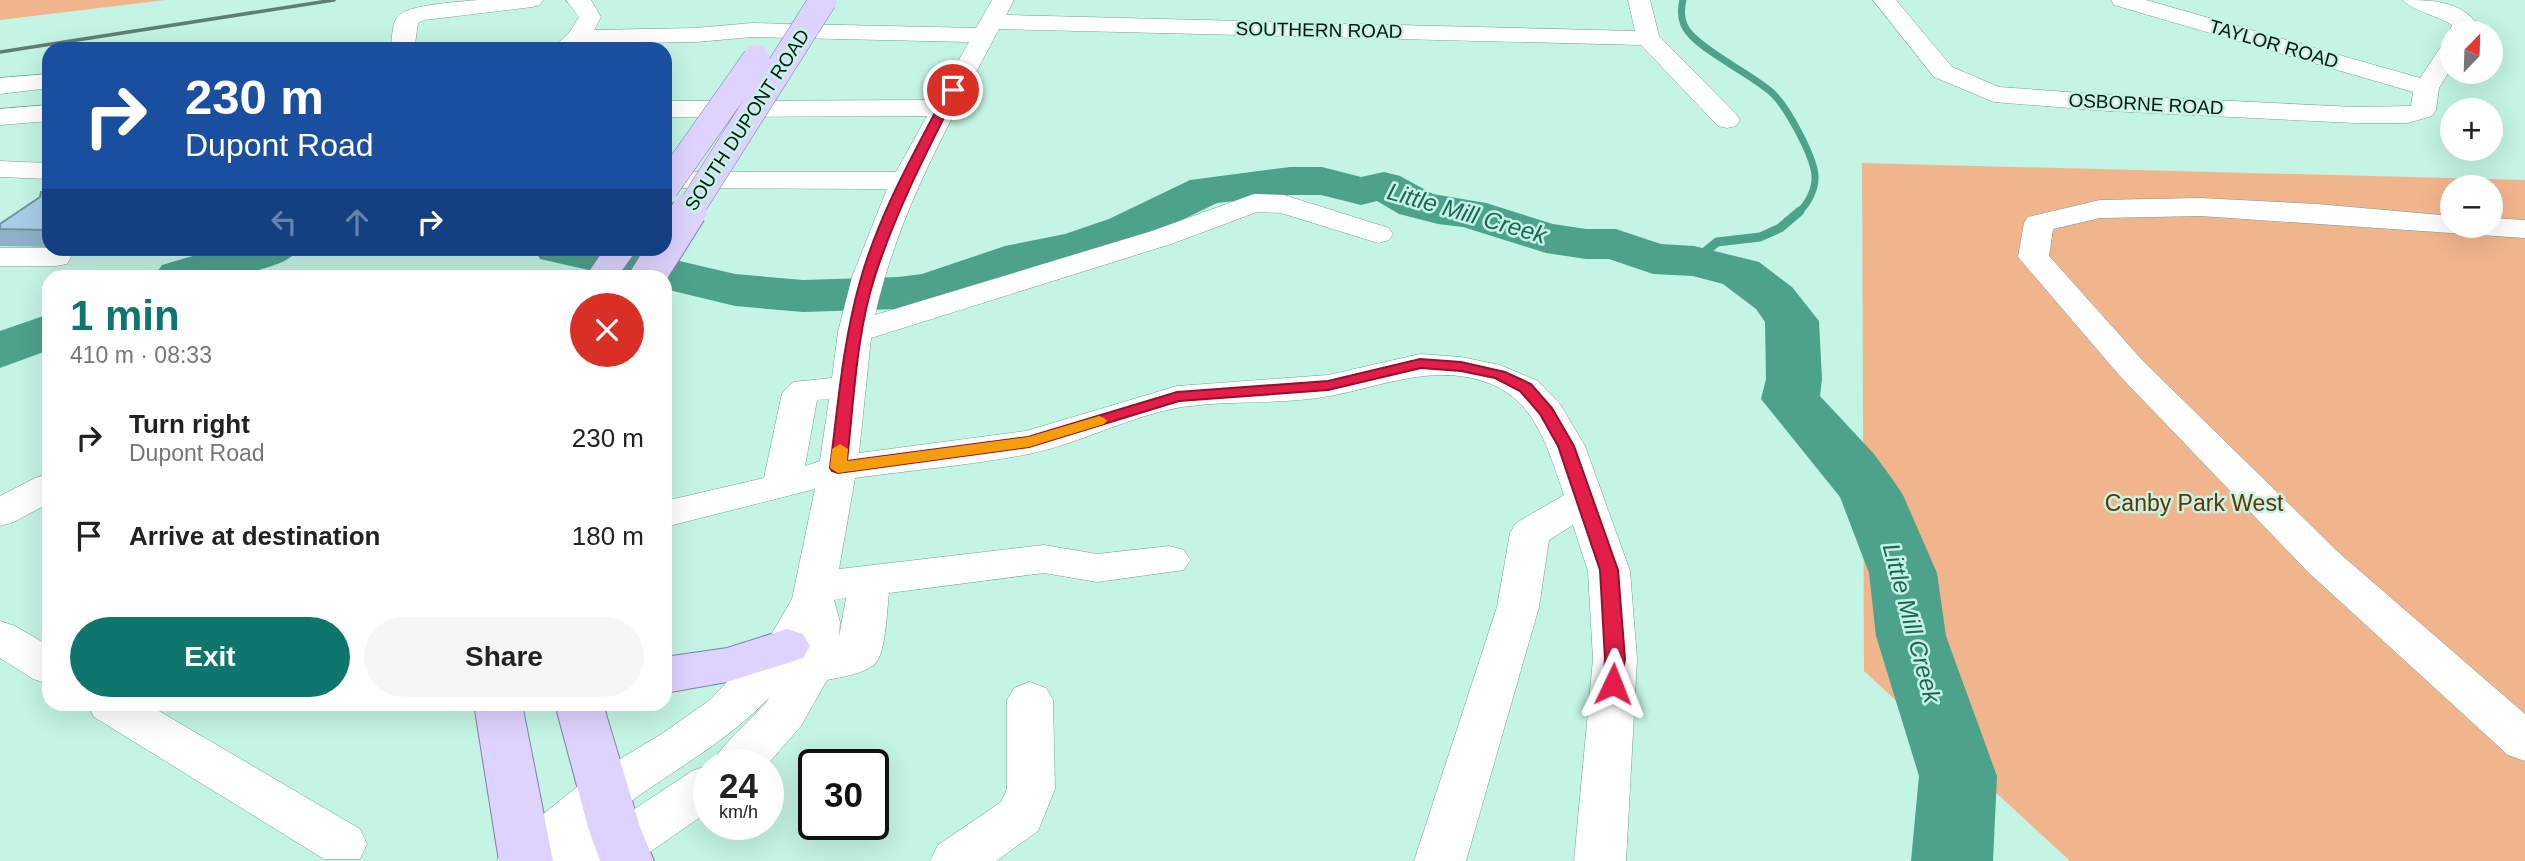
<!DOCTYPE html>
<html lang="en">
<head>
<meta charset="utf-8">
<style>
	:root { --surface:#fff; --page:#f6f6f6; --text:#222; --muted:#767676; --accent:#0f766e }
	body { margin:0; font-family:Helvetica,sans-serif; background:var(--page); color:var(--text); height:100vh; display:flex; flex-direction:column; font-size:26px; white-space:nowrap }
	* { box-sizing:border-box; margin:0 }
	p { font-size:23px; color:var(--muted) }
	.icon { flex:none; width:38px; height:38px; fill:none; stroke:currentColor; stroke-width:2; stroke-linecap:round; stroke-linejoin:round }
	.map { position:relative; flex:1; overflow:hidden }
	.drawer { position:absolute; left:42px; top:270px; width:630px; height:441px; display:flex; flex-direction:column; background:var(--surface); border-radius:21px; box-shadow:0 7px 28px #0002 }
	.drawer>* { flex:none }
	.guide { position:absolute; left:42px; top:42px; width:630px; height:214px; border-radius:21px; box-shadow:0 7px 28px #0002; background:#1a4fa0; color:#fff; overflow:hidden }
	.needle { width:46px; rotate:23deg }
	.buttons { position:absolute; left:2440px; top:21px; display:grid; gap:14px }
	.buttons a { display:grid; place-items:center; width:63px; height:63px; border-radius:50%; background:var(--surface); box-shadow:0 7px 28px #0002; font-size:35px }
	.speed { position:absolute; left:693px; top:749px; display:flex; gap:14px; font-size:35px; font-weight:700; text-align:center }
	.speed>* { display:grid; place-content:center; width:91px; height:91px; border-radius:50%; background:var(--surface); box-shadow:0 7px 28px #0002; line-height:1 }
	.speed small { font-size:18px; font-weight:400 }
	.speed .limit { border:4px solid #111; border-radius:10px; background:#fff; color:#111 }
	.pin { position:absolute; display:grid; place-items:center; width:60px; height:60px; color:#fff; margin:-30px; border:4px solid #fff; border-radius:50%; box-shadow:0 2px 7px #0007 }
	.me { position:absolute; width:77px; margin:-38px; rotate:2deg; stroke-linejoin:round; filter:drop-shadow(0 0 5px #0008) }
	.turn { display:flex; align-items:center; gap:24px; height:147px; padding:0 28px; font-size:32px }
	.turn .icon { width:91px; height:91px; stroke-width:2.5 }
	.turn b { display:block; font-size:49px; line-height:60px }
	.lanes { display:flex; align-items:center; height:66px; padding:0 28px; background:#0003; justify-content:center; gap:35px; direction:ltr }
	.lanes .off { opacity:.35 }
	.round { display:grid; place-items:center; flex:none; width:74px; height:74px; border-radius:37px; background:var(--page) }
	.head { display:flex; align-items:center; justify-content:space-between; height:119px; padding:0 28px }
	h1 { font-size:42px; font-weight:700; line-height:52px; color:var(--accent) }
	.primary-button { display:flex; gap:14px; margin-top:auto; padding:14px 28px }
	.primary-button a { flex:1; height:80px; border-radius:42px; background:var(--accent); color:#fff; font-size:28px; font-weight:700; line-height:80px; text-align:center }
	.primary-button a+a { background:var(--page); color:var(--text) }
	ul { padding:0; list-style:none }
	li { display:flex; align-items:center; gap:21px; height:98px; padding:0 28px }
	li div { flex:1 }
	li b { display:block; font-size:26px }
	li em { font-style:normal }
	.map>svg:first-child { display:block }
	.green { fill:#f1b58d; fill-rule:evenodd }
	.lines { fill:none; stroke-linecap:round; stroke-linejoin:round }
	.stream-far1 { stroke:#4da28c; stroke-width:7 }
	.stream { stroke:#4da28c; stroke-width:9 }
	.river { fill:#4da28c; fill-rule:evenodd }
	.minor-casing { stroke:#72a093; stroke-width:1 }
	.major-casing { stroke:#827eab; stroke-width:2 }
	.minor { fill:#fff; fill-rule:evenodd }
	.major { fill:#ddd3fe; fill-rule:evenodd }
	.rail { stroke:#5e7f75; stroke-width:3.5 }
	.major-bridge-far1-casing { stroke:#827eab; stroke-width:28; stroke-linecap:butt }
	.major-bridge-casing { stroke:#827eab; stroke-width:37; stroke-linecap:butt }
	.major-bridge-far1 { stroke:#ddd3fe; stroke-width:27 }
	.major-bridge { stroke:#ddd3fe; stroke-width:35 }
	.wall { fill:#8fb1c6 }
	.building { fill:#a6cee6; stroke:#7490a1; stroke-width:2 }
	.route { fill:#e11d48; stroke:#92132f; stroke-width:2 }
	.slow { fill:#f59e0b }
	.labels { text-anchor:middle; dominant-baseline:central; stroke-width:5; stroke-linejoin:round; paint-order:stroke }
	.far-street-label { font-size:19px; fill:#051712; stroke:#c3f4e4 }
	.park-label { font-size:23px; fill:#683100; stroke:#c3f4e4 }
	.water-label { font-size:24px; font-style:italic; fill:#226454; stroke:#c3f4e4 }
</style>
</head>
<body>
<div class="map">
<svg width="2525" height="861" viewBox="0 0 2525 861">
	<rect width="100%" height="100%" fill="#c3f4e4"/>
	<path class="green" d="M 0,0 L 165,0 L 0,20 Z
		M 1862,163 L 2525,180 L 2525,861 L 2070,861 L 1864,671 ZM 2452,187 L 2490,187 L 2490,226 L 2452,226 Z"/>
	<g class="lines">
		<path class="stream-far1" d="M 1683,0 C 1680,12 1681,25 1691,35 C 1710,55 1747,72 1770,91 C 1786,104 1813,155 1815,175 C 1816,189 1808,204 1798,213"/>
		<path class="stream" d="M 1694,261 L 1717,242 L 1760,237 L 1780,228 L 1800,211"/>
		<path class="river" d="M 1290,167 L 1322,167 L 1361,177 L 1384,172 L 1400,176 L 1433,194 L 1486,203 L 1553,224 L 1586,229 L 1616,229 L 1661,244 L 1694,246 L 1759,262 L 1792,287 L 1819,321 L 1822,379 L 1820,396 L 1874,454 L 1893,480 L 1903,495 L 1937,573 L 1946,636 L 1997,776 L 1993,861 L 1911,861 L 1919,776 L 1876,636 L 1869,573 L 1840,497 L 1761,399 L 1766,379 L 1765,322 L 1756,309 L 1723,284 L 1693,276 L 1653,274 L 1609,259 L 1586,259 L 1546,253 L 1463,227 L 1438,224 L 1399,214 L 1377,201 L 1361,205 L 1321,195 L 1290,195 L 1217,203 L 1143,239 L 1094,258 L 1034,270 L 948,299 L 898,309 L 803,312 L 735,306 L 665,289 L 665,276 L 615,276 L 540,259 L 534,248 L 624,248 L 735,274 L 803,280 L 898,277 L 922,274 L 1005,246 L 1065,234 L 1109,219 L 1190,180 Z
			M 220,248 L 300,248 C 280,278 189,279 154,276 L 162,265 Z
			M 49,314 L 49,350 L 0,368 L 0,331 Z"/>
		<defs>
			<path id="minor" d="M 478,0 L 543,0 L 540,5 L 532,7 L 424,20 L 418,23 L 415,44 L 419,49 L 391,47 C 392,38 392,27 396,19 C 402,4 462,2 478,0 Z
				M 566,0 L 591,0 L 601,17 L 594,30 L 696,28 L 752,23 L 976,28 L 992,0 L 1014,0 L 1006,15 L 1635,31 L 1628,0 L 1650,0 L 1659,36 L 1736,114 L 1740,120 L 1736,126 L 1727,128 L 1718,126 L 1641,45 L 999,29 C 950,122 898,212 875,315 L 1152,231 L 1254,194 L 1284,195 L 1389,228 L 1393,234 L 1389,240 L 1378,243 L 1281,213 L 1257,212 L 1174,243 L 871,338 L 859,453 L 1026,431 L 1177,386 L 1328,375 L 1420,354 L 1461,357 L 1500,365 L 1538,381 L 1560,404 L 1585,446 L 1630,571 L 1637,659 L 1626,861 L 1574,861 L 1593,659 L 1588,571 L 1573,525 L 1549,540 L 1539,607 L 1466,861 L 1414,861 L 1497,607 L 1510,533 L 1516,523 L 1564,495 C 1549,452 1537,403 1491,384 C 1437,362 1383,386 1330,396 C 1281,405 1230,400 1182,407 C 1132,415 1079,444 1029,454 C 972,465 913,470 855,478 L 839,569 L 1044,545 L 1097,554 L 1169,546 L 1184,550 L 1190,560 L 1184,570 L 1097,582 L 1044,573 L 889,593 C 887,608 886,653 875,664 C 863,674 841,677 827,680 L 801,726 L 767,765 L 711,765 C 725,739 752,721 770,697 C 717,752 655,778 599,827 L 610,825 L 692,771 L 709,765 L 709,811 L 637,861 L 497,861 L 507,843 L 587,779 L 660,735 L 710,700 L 771,635 L 792,599 L 815,489 L 665,527 L 665,501 L 764,478 L 782,393 L 793,382 L 832,378 L 838,332 L 852,277 L 887,189 L 665,188 L 665,172 L 896,172 L 927,116 L 665,117 L 665,101 L 936,100 L 969,42 L 752,37 L 696,42 L 584,44 L 578,49 L 552,49 L 569,33 L 579,17 ZM 829,399 L 820,461 L 805,466 L 817,400 ZM 846,598 L 839,637 L 840,622 L 834,600 Z
				M 1873,0 L 1896,0 L 1952,67 L 1999,87 L 2109,95 L 2355,107 L 2411,106 L 2413,92 L 2114,5 L 2111,0 L 2146,0 L 2420,78 L 2444,42 L 2452,40 L 2452,67 L 2439,88 L 2436,110 L 2432,116 L 2408,123 L 2355,123 L 2109,111 L 1994,102 L 1934,77 Z
				M 2403,0 C 2430,0 2460,0 2478,25 L 2473,33 L 2452,33 L 2452,37 L 2449,33 L 2452,25 C 2439,16 2410,10 2403,0 Z
				M 49,74 L 49,88 L 0,94 L 0,78 Z
				M 49,105 L 49,121 L 0,125 L 0,109 Z
				M 0,161 L 49,163 L 49,179 L 0,177 Z
				M 2201,198 L 2317,204 L 2452,216 L 2452,226 L 2490,226 L 2490,218 L 2525,220 L 2525,238 L 2201,216 L 2100,218 L 2053,229 L 2049,256 L 2143,361 L 2338,552 L 2525,714 L 2525,761 L 2508,755 L 2308,572 L 2119,375 L 2018,257 L 2024,223 L 2028,217 L 2100,200 Z
				M 0,248 L 59,248 L 67,250 L 71,257 L 67,264 L 56,266 L 0,266 Z
				M 49,474 L 49,503 L 14,522 L 0,526 L 0,496 L 35,478 Z
				M 0,621 L 15,626 L 49,646 L 49,684 L 33,679 L 0,658 Z
				M 1030,682 L 1046,688 L 1053,700 L 1055,789 L 1038,831 L 996,861 L 930,861 L 938,845 L 1001,802 L 1007,789 L 1007,700 L 1014,688 Z
				M 87,704 L 147,704 L 360,829 L 367,844 L 360,859 L 324,859 L 94,717 Z"/>
			<path id="major" d="M 605,248 L 638,248 L 618,276 L 586,276 Z
				M 787,629 L 803,634 L 810,646 L 803,658 L 727,682 L 665,693 L 665,657 L 727,648 Z
				M 474,704 L 522,704 L 553,861 L 499,861 Z
				M 555,704 L 603,704 L 640,827 L 654,861 L 600,861 L 588,827 Z"/>
		</defs>
		<use href="#minor" class="minor-casing"/>
		<use href="#major" class="major-casing"/>
		<use href="#minor" class="minor"/>
		<use href="#major" class="major"/>
		<path class="rail" d="M 0,52 L 334,0"/>
		<defs>
			<path id="major-bridge-far1" d="M 665,188 L 756,59
				M 688,213 L 823,0"/>
			<path id="major-bridge" d="M 648,276 L 689,211"/>
		</defs>
		<use href="#major-bridge-far1" class="major-bridge-far1-casing"/>
		<use href="#major-bridge" class="major-bridge-casing"/>
		<use href="#major-bridge-far1" class="major-bridge-far1"/>
		<use href="#major-bridge" class="major-bridge"/>
	</g>
	<path class="wall" d="M 49,192 L 49,247 L 0,246 L 0,224 Z"/>
	<path class="building" d="M 41,192 L 49,192 L 49,230 L 0,229 L 0,224 L 40,197 Z"/>
	<path class="route" d="M 953,87 L 958,90 C 927,151 896,211 875,276 C 856,335 854,400 847,461 L 1028,437 L 1177,392 L 1328,381 L 1420,359 L 1461,362 L 1505,372 L 1531,384 L 1552,408 L 1574,446 L 1618,570 L 1625,659 L 1620,689 L 1613,691 L 1606,689 L 1603,684 L 1605,659 L 1600,570 L 1558,446 L 1540,414 L 1520,391 L 1495,378 L 1461,371 L 1421,368 L 1328,390 L 1179,401 L 1029,447 L 838,473 L 832,471 L 830,468 C 838,405 843,340 861,278 C 880,212 915,151 947,90 Z"/>
	<path class="slow" d="M 1099,416 L 1104,418 L 1107,421 L 1104,424 L 1029,447 L 838,473 L 830,468 L 832,449 L 840,444 L 848,449 L 847,461 L 1028,437 Z"/>
	<g class="labels">
		<g class="far-street-label">
			<text transform="translate(1319 30) rotate(1)">SOUTHERN ROAD</text>
			<text transform="translate(2274 44) rotate(16)">TAYLOR ROAD</text>
			<text transform="translate(2146 104) rotate(3)">OSBORNE ROAD</text>
			<text transform="translate(747 120) rotate(-57)">SOUTH DUPONT ROAD</text>
		</g>
		<g class="park-label">
			<text x="2194" y="503">Canby Park West</text>
		</g>
		<g class="water-label">
			<text transform="translate(1467 213) rotate(16)">Little Mill Creek</text>
			<text transform="translate(1912 623) rotate(75)">Little Mill Creek</text>
		</g>
	</g>
</svg>
<div class="buttons">
<a><svg class="needle" viewBox="-14 -14 28 28"><path d="M0-13l5 13h-10z" fill="#e53935"/><path d="M0 13l5-13h-10z" fill="#767676"/></svg></a>
<a>+</a>
<a>−</a>
</div>
<div class="speed"><div>24<small>km/h</small></div><div class="limit">30</div></div>
<div class="pin" style="left:953px;top:90px;background:#d93025"><svg class="icon" aria-label="arrive" viewBox="0 0 24 24"><path d="M6 21V4h12l-3 4 3 4H6"/></svg></div>
<svg class="me" style="left:1613px;top:684px" viewBox="-20 -20 40 40"><path d="M0-17L14 15 0 8-14 15z" fill="#e11d48" stroke="#fff" stroke-width="4"/></svg>
<div class="guide">
<div class="turn"><svg class="icon" aria-label="right" viewBox="0 0 24 24"><path d="M7 20v-9h11M14 6l5 5-5 5"/></svg><div><b>230 m</b>Dupont Road</div></div>
<div class="lanes"><svg class="icon off" aria-label="left" viewBox="0 0 24 24"><path d="M17 20v-9H6M10 6l-5 5 5 5"/></svg><svg class="icon off" aria-label="ahead" viewBox="0 0 24 24"><path d="M12 20V5M6 11l6-6 6 6"/></svg><svg class="icon" aria-label="right" viewBox="0 0 24 24"><path d="M7 20v-9h11M14 6l5 5-5 5"/></svg></div>
</div>
<section class="drawer">
<div class="head"><div><h1>1 min</h1><p>410 m · 08:33</p></div><a class="round" style="background:#d93025;color:#fff"><svg class="icon" aria-label="close" viewBox="0 0 24 24"><path d="M6 6l12 12M18 6L6 18"/></svg></a></div>
<ul>
<li><svg class="icon" aria-label="right" viewBox="0 0 24 24"><path d="M7 20v-9h11M14 6l5 5-5 5"/></svg><div><b>Turn right</b><p>Dupont Road</p></div><em>230 m</em></li>
<li><svg class="icon" aria-label="arrive" viewBox="0 0 24 24"><path d="M6 21V4h12l-3 4 3 4H6"/></svg><div><b>Arrive at destination</b></div><em>180 m</em></li>
</ul>
<div class="primary-button"><a>Exit</a><a>Share</a></div>
</section>
</div>
</body>
</html>
